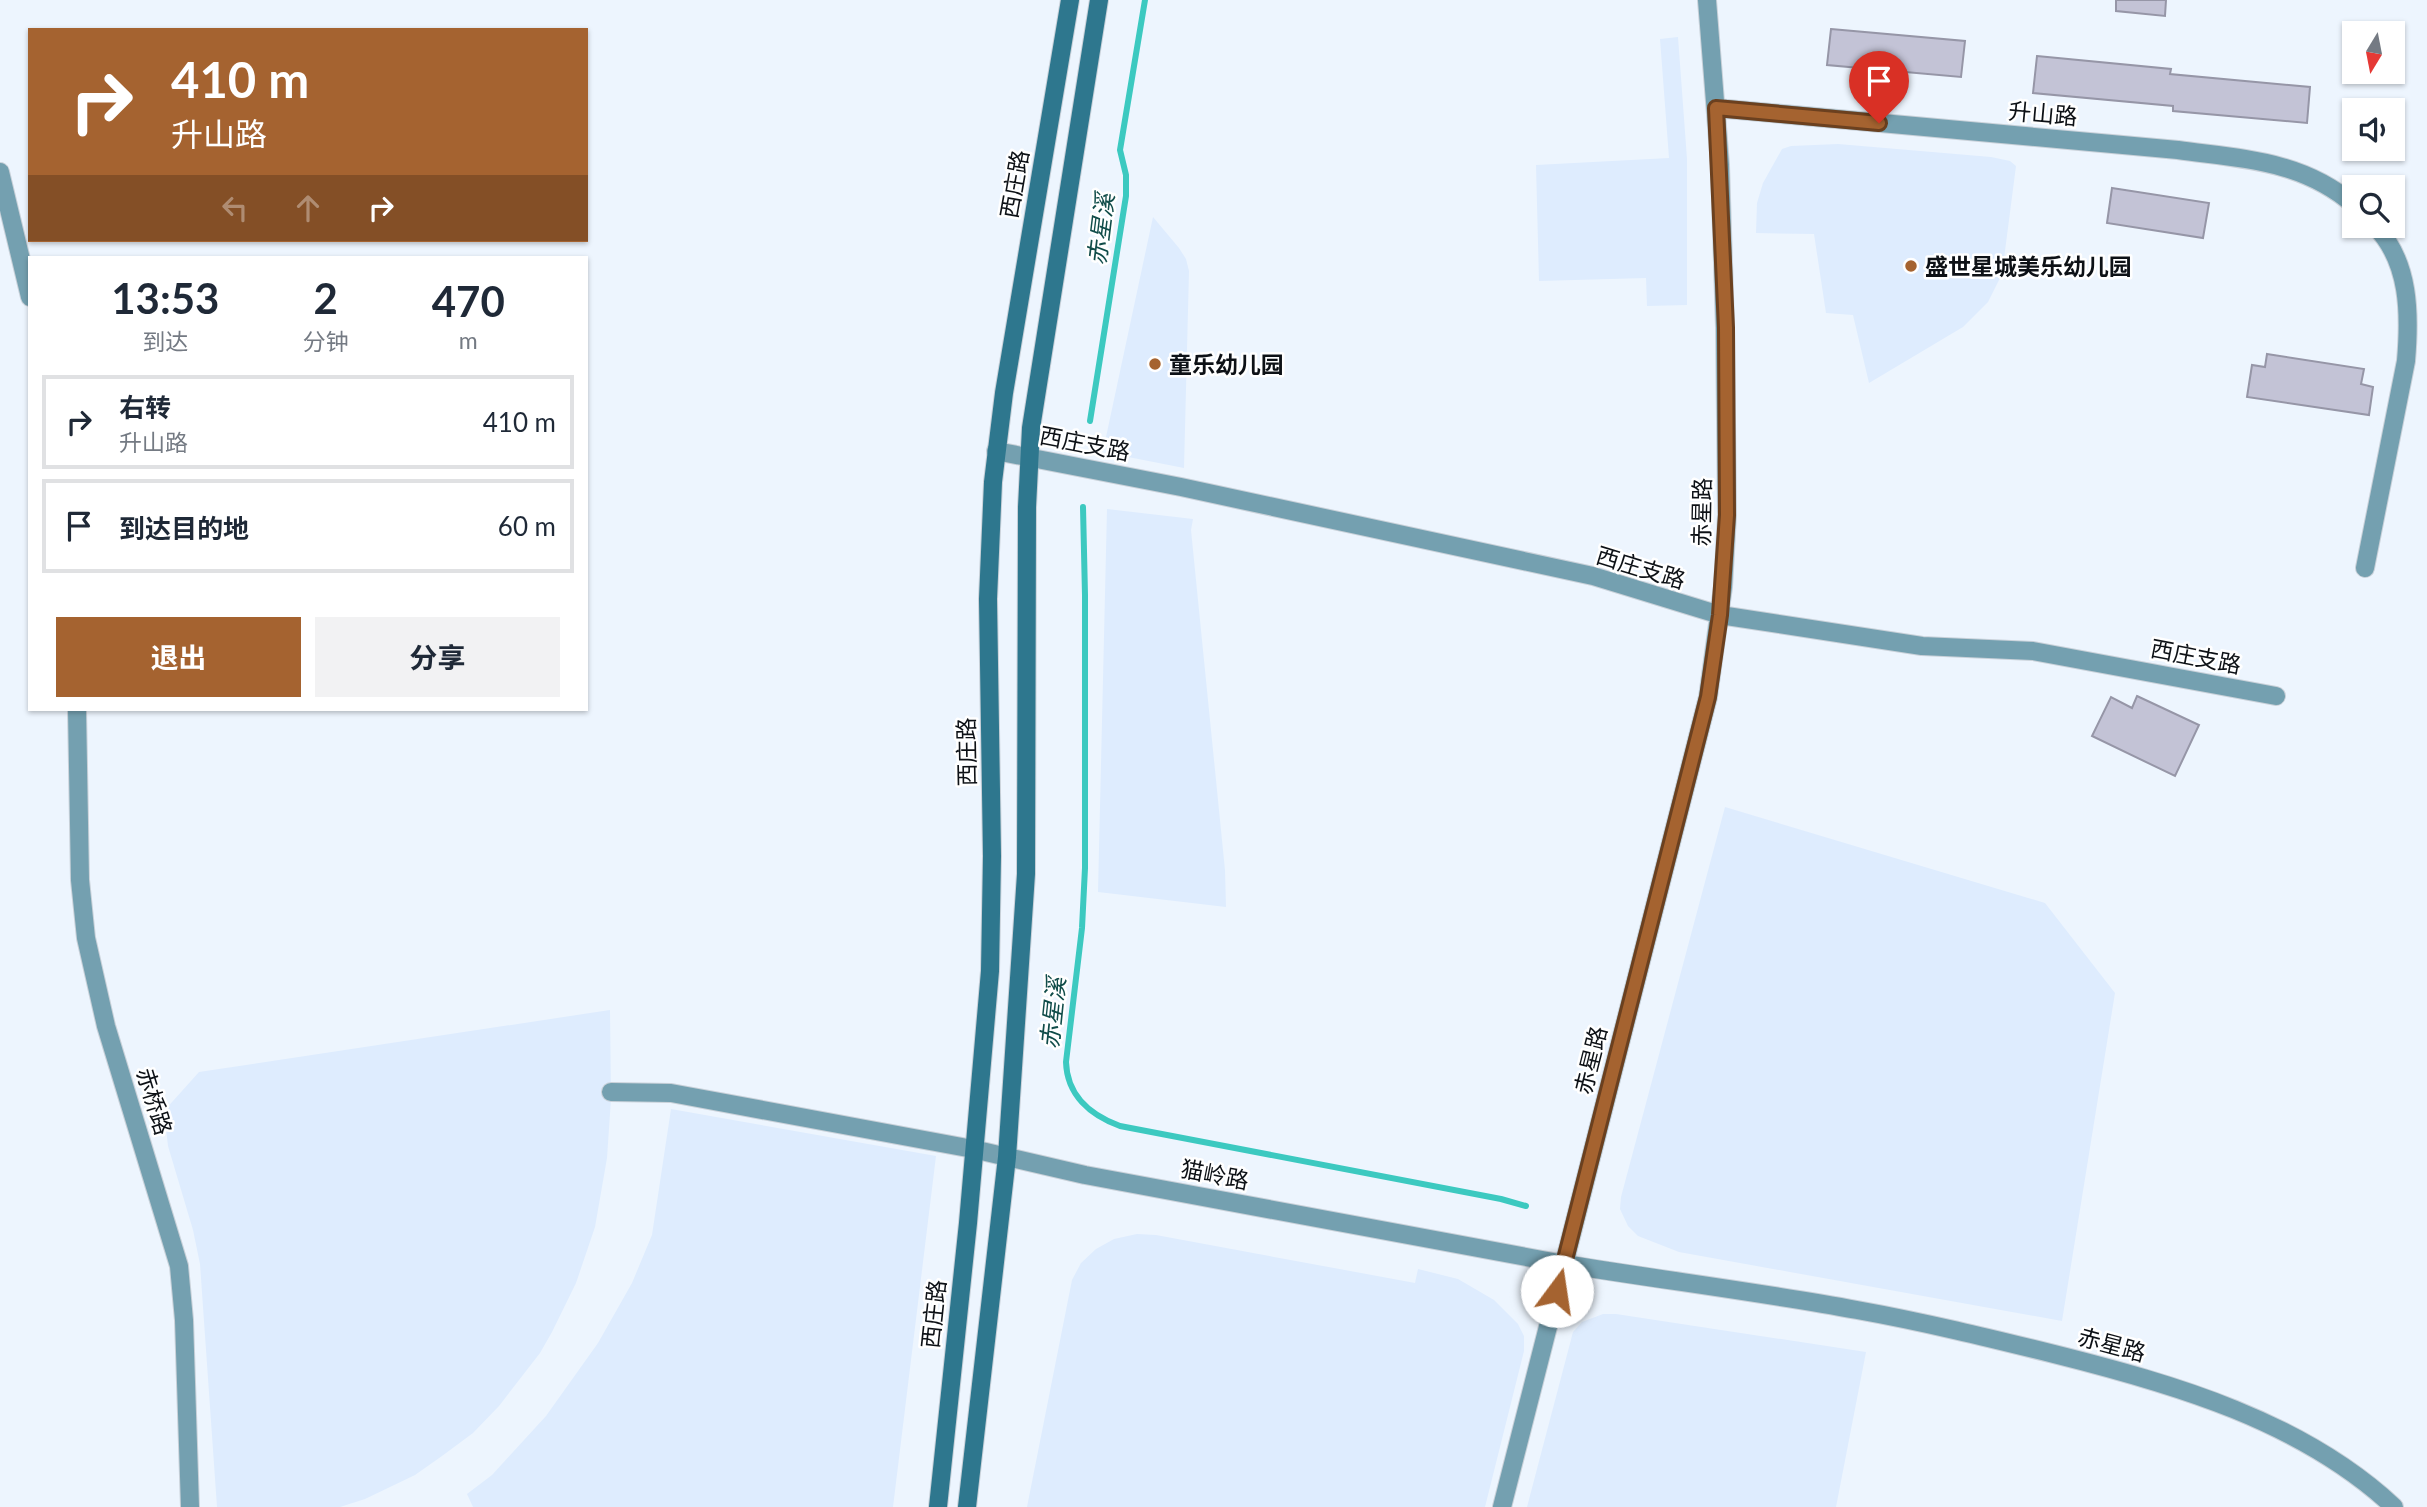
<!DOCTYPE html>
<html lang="zh">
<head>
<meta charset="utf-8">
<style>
	:root { --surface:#fff; --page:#f2f2f3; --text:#1f2937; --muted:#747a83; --line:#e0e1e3; --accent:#a56330 }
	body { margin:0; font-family:Lato,"Noto Sans SC",sans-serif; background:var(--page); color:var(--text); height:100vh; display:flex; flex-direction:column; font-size:26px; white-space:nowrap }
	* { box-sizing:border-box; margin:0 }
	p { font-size:23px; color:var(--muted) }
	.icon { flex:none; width:38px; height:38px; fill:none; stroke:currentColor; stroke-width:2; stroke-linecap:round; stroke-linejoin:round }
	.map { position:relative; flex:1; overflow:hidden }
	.sheet { position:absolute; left:28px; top:256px; width:560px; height:455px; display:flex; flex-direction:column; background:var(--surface); border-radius:0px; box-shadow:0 2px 5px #0004 }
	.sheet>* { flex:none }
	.hud { position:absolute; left:28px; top:28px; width:560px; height:214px; border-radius:0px; box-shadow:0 2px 5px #0004; background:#a56330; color:#fff; overflow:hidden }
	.needle { width:46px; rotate:190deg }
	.controls { position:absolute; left:2342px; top:21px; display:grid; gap:14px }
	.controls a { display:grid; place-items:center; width:63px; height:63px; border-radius:0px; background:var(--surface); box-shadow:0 2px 5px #0004; font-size:35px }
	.pin { position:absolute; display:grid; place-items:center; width:60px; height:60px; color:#fff; margin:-72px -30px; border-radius:50% 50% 50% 0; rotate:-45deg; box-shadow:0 0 7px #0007 }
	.pin .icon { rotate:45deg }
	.me { position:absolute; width:77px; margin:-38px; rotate:14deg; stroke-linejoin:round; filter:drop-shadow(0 0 5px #0008) }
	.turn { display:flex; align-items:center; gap:24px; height:147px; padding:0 28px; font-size:32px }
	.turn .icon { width:91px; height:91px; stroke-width:2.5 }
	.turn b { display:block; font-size:49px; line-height:60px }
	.lanes { display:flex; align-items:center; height:66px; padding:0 28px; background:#0003; justify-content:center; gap:35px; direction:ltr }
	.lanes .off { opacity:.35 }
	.eta { display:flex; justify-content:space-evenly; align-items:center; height:119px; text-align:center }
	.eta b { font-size:42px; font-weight:700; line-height:49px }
	.button { display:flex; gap:14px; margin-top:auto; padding:14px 28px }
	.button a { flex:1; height:80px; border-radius:0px; background:var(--accent); color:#fff; font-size:28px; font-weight:700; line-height:80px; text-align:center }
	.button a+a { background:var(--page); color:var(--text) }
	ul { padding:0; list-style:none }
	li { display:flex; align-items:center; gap:21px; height:94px; margin:0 14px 10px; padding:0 14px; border:4px solid var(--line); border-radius:0px }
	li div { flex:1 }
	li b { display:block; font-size:26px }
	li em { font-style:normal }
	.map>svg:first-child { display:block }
	.built { fill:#deecfe }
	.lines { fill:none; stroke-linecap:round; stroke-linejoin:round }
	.stream { stroke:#3cc9c0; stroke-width:6 }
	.building { fill:#c3c3d6; stroke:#9696a7; stroke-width:2 }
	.tertiary-casing { stroke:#c9d1d9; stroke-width:20 }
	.secondary-casing { stroke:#c9d1d9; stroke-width:20 }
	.tertiary { stroke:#74a0b0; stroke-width:18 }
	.secondary { stroke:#2e778e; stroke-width:18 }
	.route-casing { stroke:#6b401f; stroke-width:18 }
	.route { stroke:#a56330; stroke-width:12 }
	.poi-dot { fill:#a56330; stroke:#fff; stroke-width:2.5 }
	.labels { text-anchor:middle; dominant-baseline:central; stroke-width:5; stroke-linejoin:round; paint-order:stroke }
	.street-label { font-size:23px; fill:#0d1116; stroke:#fff }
	.poi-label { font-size:23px; font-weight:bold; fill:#0d1116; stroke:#fff; text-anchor:start }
	.water-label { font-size:24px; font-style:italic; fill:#104c49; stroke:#fff }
</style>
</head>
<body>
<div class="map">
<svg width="2427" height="1507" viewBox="0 0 2427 1507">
	<rect width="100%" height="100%" fill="#edf5fe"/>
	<path class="built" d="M 1678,37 L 1687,159 L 1687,305 L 1647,306 L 1646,278 L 1539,281 L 1536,165 L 1669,158 L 1660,39 Z
		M 1838,144 L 1991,157 L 2010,161 L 2016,166 L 2002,274 L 1988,302 L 1963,327 L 1869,383 L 1853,315 L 1826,313 L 1814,234 L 1756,233 L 1757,203 L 1763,183 L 1782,149 L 1791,146 Z
		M 1153,217 L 1179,248 L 1186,259 L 1189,271 L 1184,468 L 1118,455 L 1112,452 L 1106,437 Z
		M 1107,509 L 1193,519 L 1191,530 L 1225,870 L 1226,907 L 1098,892 Z
		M 1725,807 L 2045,903 L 2115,993 L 2062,1321 L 1679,1252 L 1638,1236 L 1628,1226 L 1620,1209 L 1621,1197 Z
		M 610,1010 L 611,1099 L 607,1158 L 595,1227 L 576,1283 L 552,1332 L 540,1353 L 499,1406 L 473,1433 L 442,1456 L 415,1475 L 365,1499 L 340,1507 L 217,1507 L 200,1264 L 193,1230 L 168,1146 L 164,1111 L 199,1072 Z
		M 671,1109 L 936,1156 L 893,1507 L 473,1507 L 467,1494 L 492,1475 L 546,1416 L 598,1343 L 632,1283 L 652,1235 Z
		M 1137,1234 L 1156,1235 L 1415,1283 L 1418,1269 L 1458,1279 L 1494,1300 L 1518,1324 L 1524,1336 L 1524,1351 L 1485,1507 L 1027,1507 L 1072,1280 L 1081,1263 L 1096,1249 L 1114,1239 Z
		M 1603,1314 L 1616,1314 L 1866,1352 L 1836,1507 L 1527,1507 L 1573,1332 L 1582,1322 Z"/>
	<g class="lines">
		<path class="stream" d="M 1090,421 L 1126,196 L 1126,175 L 1120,150 L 1145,0
			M 1083,507 L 1085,595 L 1085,868 L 1082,928 L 1066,1062 C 1067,1095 1090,1115 1120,1126 L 1501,1199 L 1526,1206"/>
	</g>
	<path class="building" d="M 2116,0 L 2166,0 L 2165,16 L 2116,11 Z
		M 1831,29 L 1965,41 L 1961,77 L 1827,65 Z
		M 2037,56 L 2171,69 L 2170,74 L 2310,87 L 2307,123 L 2173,111 L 2173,106 L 2033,93 Z
		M 2112,188 L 2209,203 L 2203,238 L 2107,223 Z
		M 2267,354 L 2364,369 L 2361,384 L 2373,387 L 2369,415 L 2247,397 L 2252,365 L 2265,367 Z
		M 2137,696 L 2199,725 L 2175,776 L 2092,736 L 2111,697 L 2132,708 Z"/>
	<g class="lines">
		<defs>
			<path id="tertiary" d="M 1707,0 L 1720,165 L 1725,328 L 1727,515 L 1723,587 L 1708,697 L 1564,1264 C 1661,1280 1760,1292 1857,1310 C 1924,1322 1989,1338 2054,1354 C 2174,1384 2302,1421 2394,1507
				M 1716,108 L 2178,150 C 2242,159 2302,160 2354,205
				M 0,172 L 30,297
				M 996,451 L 1181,487 L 1593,576 L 1720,615 L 1922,646 L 2033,651 L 2276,696
				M 2365,568 L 2406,361 C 2410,314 2410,262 2375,226
				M 77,709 L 80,880 L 86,938 L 106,1026 L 179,1266 L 184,1320 L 190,1507
				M 611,1092 L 671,1093 L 973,1149 L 1085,1175 L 1564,1264 L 1502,1507"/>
			<path id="secondary" d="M 938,1507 L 968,1223 L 990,971 L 992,856 L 988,599 L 993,482 L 1004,393 L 1070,0
				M 967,1507 L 1007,1157 L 1026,874 L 1027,507 L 1031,428 L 1099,0"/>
		</defs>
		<use href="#tertiary" class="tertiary-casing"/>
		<use href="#secondary" class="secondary-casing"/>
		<use href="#tertiary" class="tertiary"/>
		<use href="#secondary" class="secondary"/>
	</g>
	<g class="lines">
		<defs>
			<path id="route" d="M 1557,1291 L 1708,697 L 1720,615 L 1727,515 L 1726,328 L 1716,108 L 1879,123"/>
		</defs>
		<use href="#route" class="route-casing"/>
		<use href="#route" class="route"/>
	</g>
	<g class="poi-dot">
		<circle cx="1911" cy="266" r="7"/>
		<circle cx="1155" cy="364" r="7"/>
	</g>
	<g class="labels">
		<g class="street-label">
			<text transform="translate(2043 113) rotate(5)">升山路</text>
			<text transform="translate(1014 184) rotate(-80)">西庄路</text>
			<text transform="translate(1085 443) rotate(11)">西庄支路</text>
			<text transform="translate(1701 512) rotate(-89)">赤星路</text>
			<text transform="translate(1641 567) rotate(17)">西庄支路</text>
			<text transform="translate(2196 656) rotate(11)">西庄支路</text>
			<text transform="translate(966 752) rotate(-91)">西庄路</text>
			<text transform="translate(1590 1060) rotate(-76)">赤星路</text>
			<text transform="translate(155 1101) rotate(73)">赤桥路</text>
			<text transform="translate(1215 1174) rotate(11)">猫岭路</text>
			<text transform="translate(933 1314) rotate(-84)">西庄路</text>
			<text transform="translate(2112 1344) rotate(15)">赤星路</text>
		</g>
		<g class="poi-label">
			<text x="1925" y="266">盛世星城美乐幼儿园</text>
			<text x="1169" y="364">童乐幼儿园</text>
		</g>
		<g class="water-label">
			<text transform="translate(1100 229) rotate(-83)">赤星溪</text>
			<text transform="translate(1052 1013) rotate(-84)">赤星溪</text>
		</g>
	</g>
</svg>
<div class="controls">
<a><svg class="needle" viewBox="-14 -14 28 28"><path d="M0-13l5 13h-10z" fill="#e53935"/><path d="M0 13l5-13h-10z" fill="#747a83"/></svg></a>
<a><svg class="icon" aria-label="sound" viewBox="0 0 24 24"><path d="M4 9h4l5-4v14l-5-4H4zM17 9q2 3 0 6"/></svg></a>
<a><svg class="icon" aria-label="search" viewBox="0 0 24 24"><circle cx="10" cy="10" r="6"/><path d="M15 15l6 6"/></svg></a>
</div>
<div class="pin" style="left:1879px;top:123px;background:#d93025"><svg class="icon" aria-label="arrive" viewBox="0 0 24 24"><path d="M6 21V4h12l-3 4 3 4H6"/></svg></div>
<svg class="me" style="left:1557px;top:1291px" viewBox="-20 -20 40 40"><circle r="19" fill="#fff"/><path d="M0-13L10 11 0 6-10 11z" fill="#a56330"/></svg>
<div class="hud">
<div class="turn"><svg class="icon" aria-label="right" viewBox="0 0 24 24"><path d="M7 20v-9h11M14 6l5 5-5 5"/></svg><div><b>410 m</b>升山路</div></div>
<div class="lanes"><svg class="icon off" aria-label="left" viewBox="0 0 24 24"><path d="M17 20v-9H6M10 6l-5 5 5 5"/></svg><svg class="icon off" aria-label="ahead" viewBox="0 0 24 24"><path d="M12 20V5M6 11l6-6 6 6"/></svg><svg class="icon" aria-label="right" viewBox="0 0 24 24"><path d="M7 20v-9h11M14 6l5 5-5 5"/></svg></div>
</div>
<section class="sheet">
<div class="eta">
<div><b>13:53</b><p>到达</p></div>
<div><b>2</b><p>分钟</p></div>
<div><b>470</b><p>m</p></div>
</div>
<ul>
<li><svg class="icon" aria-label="right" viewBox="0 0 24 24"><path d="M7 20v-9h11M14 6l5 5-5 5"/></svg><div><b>右转</b><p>升山路</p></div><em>410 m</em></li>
<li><svg class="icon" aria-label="arrive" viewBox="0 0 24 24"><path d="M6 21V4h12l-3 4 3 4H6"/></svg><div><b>到达目的地</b></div><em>60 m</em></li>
</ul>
<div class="button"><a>退出</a><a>分享</a></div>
</section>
</div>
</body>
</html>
